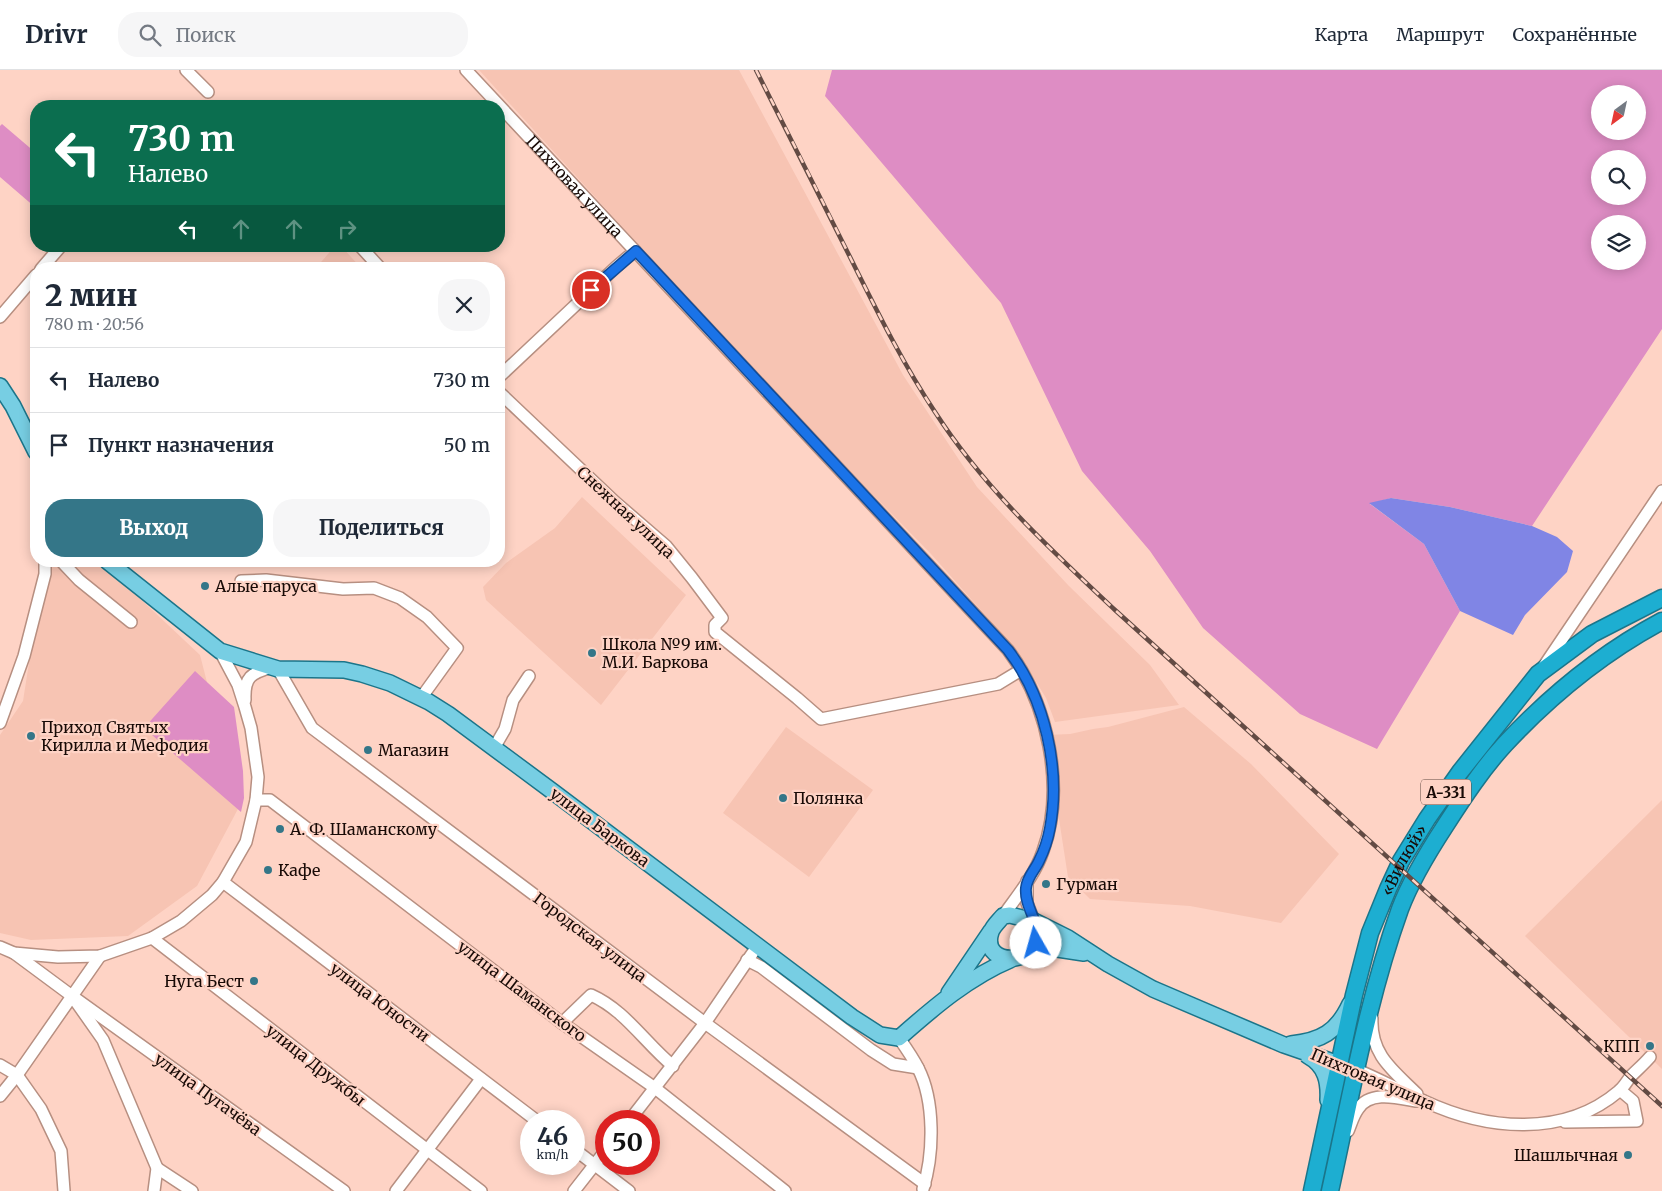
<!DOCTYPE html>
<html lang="ru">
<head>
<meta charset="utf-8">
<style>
	:root { --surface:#fff; --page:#f6f6f7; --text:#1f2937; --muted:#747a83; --line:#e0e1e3; --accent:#347688 }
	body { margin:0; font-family:Merriweather,serif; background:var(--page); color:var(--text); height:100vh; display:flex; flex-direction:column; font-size:19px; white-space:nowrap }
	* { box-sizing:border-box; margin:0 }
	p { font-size:16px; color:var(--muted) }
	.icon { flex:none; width:28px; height:28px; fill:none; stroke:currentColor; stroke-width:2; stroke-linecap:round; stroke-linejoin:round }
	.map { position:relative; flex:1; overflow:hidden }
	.side { position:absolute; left:30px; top:192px; width:475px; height:305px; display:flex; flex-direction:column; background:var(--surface); border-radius:20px; box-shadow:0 2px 12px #0003 }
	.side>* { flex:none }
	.top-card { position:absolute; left:30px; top:30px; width:475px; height:152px; border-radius:20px; box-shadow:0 2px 12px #0003; background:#0b6e4f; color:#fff; overflow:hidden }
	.needle { width:32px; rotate:213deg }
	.controls { position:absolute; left:1591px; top:15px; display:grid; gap:10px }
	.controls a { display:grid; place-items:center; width:55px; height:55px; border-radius:50%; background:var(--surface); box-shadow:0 2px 12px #0003; font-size:25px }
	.speed { position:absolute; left:520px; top:1040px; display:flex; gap:10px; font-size:25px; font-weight:700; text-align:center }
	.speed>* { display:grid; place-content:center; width:65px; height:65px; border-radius:50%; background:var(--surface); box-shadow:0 2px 12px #0003; line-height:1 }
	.speed small { font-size:12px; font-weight:400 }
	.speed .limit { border:8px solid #d22; background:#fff; color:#111 }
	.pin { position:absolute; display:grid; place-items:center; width:42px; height:42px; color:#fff; margin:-21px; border:2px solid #fff; border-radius:50%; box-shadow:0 1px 5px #0007 }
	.me { position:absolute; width:55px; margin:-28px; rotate:353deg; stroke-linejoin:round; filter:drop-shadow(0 0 4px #0008) }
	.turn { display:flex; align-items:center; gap:18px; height:105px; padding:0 15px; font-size:22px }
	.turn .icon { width:65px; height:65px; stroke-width:2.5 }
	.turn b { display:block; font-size:35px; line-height:42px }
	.lanes { display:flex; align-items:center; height:48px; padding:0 15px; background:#0003; justify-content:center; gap:25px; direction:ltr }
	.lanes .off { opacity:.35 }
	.round { display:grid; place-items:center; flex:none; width:52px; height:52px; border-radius:20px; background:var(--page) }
	.head { display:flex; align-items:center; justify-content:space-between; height:85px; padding:0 15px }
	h1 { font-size:30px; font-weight:800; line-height:38px }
	.primary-button { display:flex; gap:10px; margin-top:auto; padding:10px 15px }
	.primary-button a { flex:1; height:58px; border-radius:20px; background:var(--accent); color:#fff; font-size:20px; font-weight:800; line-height:58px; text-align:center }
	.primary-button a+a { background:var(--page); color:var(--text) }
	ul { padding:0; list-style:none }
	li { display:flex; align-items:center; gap:15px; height:65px; padding:0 15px; border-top:1px solid var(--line) }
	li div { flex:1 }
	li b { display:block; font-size:19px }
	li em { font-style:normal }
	header { display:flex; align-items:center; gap:30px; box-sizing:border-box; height:70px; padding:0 25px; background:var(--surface); border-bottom:1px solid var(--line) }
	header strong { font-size:24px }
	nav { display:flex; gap:28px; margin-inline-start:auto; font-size:18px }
	.search { width:350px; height:45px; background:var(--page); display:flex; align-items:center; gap:12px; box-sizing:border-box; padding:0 18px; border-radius:20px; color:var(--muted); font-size:19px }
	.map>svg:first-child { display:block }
	.built { fill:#f7c4b3 }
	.green { fill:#de8dc4; fill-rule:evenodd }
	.water { fill:#8085e5 }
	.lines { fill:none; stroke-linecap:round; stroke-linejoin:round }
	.minor-casing { stroke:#b78f81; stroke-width:14 }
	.major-casing { stroke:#1b758a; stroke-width:18 }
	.highway-casing { stroke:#1b758a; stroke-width:19 }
	.minor { stroke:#fff; stroke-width:11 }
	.major { stroke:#77cee3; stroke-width:15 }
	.highway { stroke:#1daed1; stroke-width:16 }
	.rail-casing { stroke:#634b44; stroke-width:4.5 }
	.rail { stroke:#fed3c5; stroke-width:2.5; stroke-dasharray:8; stroke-linecap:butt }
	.route-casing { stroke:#114b97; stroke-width:12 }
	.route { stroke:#1a73e8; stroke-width:9 }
	.poi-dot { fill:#347688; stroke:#fed3c5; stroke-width:2 }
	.labels { text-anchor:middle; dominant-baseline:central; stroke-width:4.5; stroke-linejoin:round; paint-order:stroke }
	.shield { fill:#fed3c5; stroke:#5d463f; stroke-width:1 }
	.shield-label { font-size:15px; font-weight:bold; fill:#180a06 }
	.street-label { font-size:16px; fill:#180a06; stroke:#fed3c5 }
	.poi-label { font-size:16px; fill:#180a06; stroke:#fed3c5; text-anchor:start }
</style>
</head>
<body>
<header>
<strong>Drivr</strong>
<div class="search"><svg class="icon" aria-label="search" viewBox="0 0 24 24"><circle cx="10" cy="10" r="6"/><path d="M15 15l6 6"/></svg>Поиск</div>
<nav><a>Карта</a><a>Маршрут</a><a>Сохранённые</a></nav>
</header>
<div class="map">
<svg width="1662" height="1121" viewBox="0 0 1662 1121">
	<rect width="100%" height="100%" fill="#fed3c5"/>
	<path class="built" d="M 479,0 L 739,0 L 903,305 L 977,417 L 1068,515 L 1150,595 L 1179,635 L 1055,652 L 1046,628 L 1021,587 L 987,547 L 931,484 L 838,389 L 746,292 Z
		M 335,176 L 341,176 L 362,199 L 315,199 Z
		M 582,427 L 686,525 L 601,635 L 486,530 L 483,517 L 506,493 L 555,458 Z
		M 45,491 L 100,491 L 200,585 L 239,737 L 197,816 L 128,866 L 31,870 L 0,863 L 0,665 L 23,631 Z
		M 1184,637 L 1251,694 L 1339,784 L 1281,853 L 1190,836 L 1090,829 L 1068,807 L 1046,665 L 1070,664 L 1093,659 L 1108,657 Z
		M 786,657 L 873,720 L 809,807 L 723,743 Z
		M 1662,730 L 1662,999 L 1525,866 Z"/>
	<path class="green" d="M 832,0 L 1662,0 L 1662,259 L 1532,456 L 1450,437 L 1391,428 L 1370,434 L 1424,474 L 1460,541 L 1377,679 L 1300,644 L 1203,558 L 1150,481 L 1082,401 L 1001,233 L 825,26 ZM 1600,24 L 1638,24 L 1638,61 L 1600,61 ZM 1600,89 L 1638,89 L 1638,126 L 1600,126 ZM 1600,154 L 1638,154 L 1638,191 L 1600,191 Z
		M 2,54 L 36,83 L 36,138 L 0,107 L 0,56 Z
		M 195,601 L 234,637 L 243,701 L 244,728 L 241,742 L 144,658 Z"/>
	<path class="water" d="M 1391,428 L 1450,437 L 1532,456 L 1557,467 L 1573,481 L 1567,502 L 1525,545 L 1513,565 L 1460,541 L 1424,474 L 1369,433 Z"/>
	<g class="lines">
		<defs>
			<g id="minor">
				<path d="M 186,0 L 208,22"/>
				<path id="s1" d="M 466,0 L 1008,580 C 1048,633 1066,718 1043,781 C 1035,805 1017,826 1003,846"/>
				<path d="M 360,176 L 381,199"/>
				<path d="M 41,199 L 61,176"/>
				<path d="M 0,247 L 36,205"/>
				<path d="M 499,307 L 616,197 L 635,181"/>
				<path d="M 499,322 L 615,432 L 666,476 L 692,508 L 722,548 L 715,555 L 715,562 L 797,628 L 821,649 L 998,614 L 1021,600"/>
				<path d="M 61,491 L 79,510 L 131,552"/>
				<path d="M 241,511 L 266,510 L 343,519 L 374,518 L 400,528 L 427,547 L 457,578 L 421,628"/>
				<path d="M 1544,596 L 1662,421"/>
				<path d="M 278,599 L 312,658 L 705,953 L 925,1114"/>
				<path d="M 245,630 C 244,607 251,603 272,597"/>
				<path d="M 0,653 L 24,586 L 45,504 L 45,491"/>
				<path d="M 494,678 L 505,659 L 513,630 L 529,606"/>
				<path d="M 256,730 L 270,730 L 562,953 L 655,1018 L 785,1121"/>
				<path d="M 1027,811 L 1027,833 L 1034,851"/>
				<path d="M 223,812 L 537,1051"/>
				<path d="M 152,868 L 481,1121"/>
				<path d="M 0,877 L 14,883 L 58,887 L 100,886 L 152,868 L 181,851 L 212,825 L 223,812 L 246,772 L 256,730 L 258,707 L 251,658 L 245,637 L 238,615 L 220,581"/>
				<path d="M 14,883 L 72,926 L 103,970 L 157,1098 L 154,1121"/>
				<path d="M 747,890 L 761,897 L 871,980 L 893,994 L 918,998"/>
				<path d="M 72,926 L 344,1121"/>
				<path d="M 1372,948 C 1370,985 1394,1001 1417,1024"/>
				<path d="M 562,953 L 591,925 C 625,940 645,973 673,996"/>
				<path d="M 899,968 C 906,978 913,988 918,998 C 935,1031 934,1084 923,1119"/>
				<path d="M 0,995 L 17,1005 L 41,1039 L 61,1081 L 64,1121"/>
				<path d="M 1355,999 C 1379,1009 1401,1021 1424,1031 C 1486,1060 1564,1068 1619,1021 C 1624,1017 1627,1011 1631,1006 C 1637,1000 1644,994 1650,987"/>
				<path d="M 0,1026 L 17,1005 L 100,886"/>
				<path d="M 629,1051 L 705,953 L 758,875"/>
				<path d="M 1565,1052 L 1637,1051 L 1633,1031 L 1620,1020"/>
				<path d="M 1348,1061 C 1351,1054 1353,1046 1358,1039 C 1370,1020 1398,1028 1416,1031"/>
				<path d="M 574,1079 L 629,1121"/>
				<path d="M 157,1098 L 192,1121"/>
				<path d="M 396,1121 L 481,1009"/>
				<path d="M 574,1121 L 606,1080"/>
			</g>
			<path id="major" d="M 0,316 L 13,336 L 36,382
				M 107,491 L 220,581 L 278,599 L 344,600 L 362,604 L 390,613 L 429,632 L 448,644 L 552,721 L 852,947 L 880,965 L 899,968 C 934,937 969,907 1012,889
				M 1010,845 L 1034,851 C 1053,896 978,901 991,862 C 993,856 999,851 1003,846 Z
				M 1034,851 L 1068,868 L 1108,894 L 1153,919 L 1284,975 L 1339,994
				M 1027,883 L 1051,878 L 1084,883
				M 949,923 L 991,861
				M 1291,974 C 1321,971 1337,962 1350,934
				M 1308,986 C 1326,996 1329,1012 1328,1030"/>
			<g id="highway">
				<path id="s2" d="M 1312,1121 L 1354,925 L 1370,863 L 1388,819 L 1401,791 L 1427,749 L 1460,702 L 1538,604 L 1592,564 L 1662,528"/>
				<path d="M 1330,1121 C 1351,1026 1367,931 1400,839 C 1411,810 1428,782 1445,756 C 1463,728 1482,699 1505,674 C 1550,626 1604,582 1662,551"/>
			</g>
		</defs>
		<use href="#minor" class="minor-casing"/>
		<use href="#major" class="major-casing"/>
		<use href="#highway" class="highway-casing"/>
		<use href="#minor" class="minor"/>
		<use href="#major" class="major"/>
		<use href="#highway" class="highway"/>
		<defs>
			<path id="rail" d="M 756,0 C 788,63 820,126 851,189 C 877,241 903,294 935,342 C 984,418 1050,479 1115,540 L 1662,1036"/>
		</defs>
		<use href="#rail" class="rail-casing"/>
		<use href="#rail" class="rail"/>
	</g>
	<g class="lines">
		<defs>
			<path id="route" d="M 591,220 L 636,181 L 1008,580 C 1045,628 1061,699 1050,758 C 1048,769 1044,781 1039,791 C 1035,800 1027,807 1026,818 C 1024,838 1042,854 1036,873"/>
		</defs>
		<use href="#route" class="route-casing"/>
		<use href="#route" class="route"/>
	</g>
	<g class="poi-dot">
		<circle cx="205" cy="516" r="5"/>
		<circle cx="592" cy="583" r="5"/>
		<circle cx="31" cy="666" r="5"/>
		<circle cx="368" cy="680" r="5"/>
		<circle cx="783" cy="728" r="5"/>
		<circle cx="280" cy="759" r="5"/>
		<circle cx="268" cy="800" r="5"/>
		<circle cx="1046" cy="814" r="5"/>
		<circle cx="254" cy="911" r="5"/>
		<circle cx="1650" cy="976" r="5"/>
		<circle cx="1628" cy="1085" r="5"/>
	</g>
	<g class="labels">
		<rect class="shield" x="1421" y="709.5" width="50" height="25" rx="4"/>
		<g class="shield-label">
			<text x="1446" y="722">А-331</text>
		</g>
		<g class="street-label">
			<text stroke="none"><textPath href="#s1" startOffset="159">Пихтовая улица</textPath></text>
			<text transform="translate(626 442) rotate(43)">Снежная улица</text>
			<text transform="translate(600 757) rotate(37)">улица Баркова</text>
			<text stroke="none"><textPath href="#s2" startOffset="345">«Вилюй»</textPath></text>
			<text transform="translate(590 867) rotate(37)">Городская улица</text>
			<text transform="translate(522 921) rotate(37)">улица Шаманского</text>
			<text transform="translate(380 932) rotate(37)">улица Юности</text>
			<text transform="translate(316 995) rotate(38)">улица Дружбы</text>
			<text transform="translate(1373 1009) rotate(23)">Пихтовая улица</text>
			<text transform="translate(208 1024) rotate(36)">улица Пугачёва</text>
		</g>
		<g class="poi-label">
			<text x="215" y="516">Алые паруса</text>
			<text x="602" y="574">Школа №9 им.<tspan x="602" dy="18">М.И. Баркова</tspan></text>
			<text x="41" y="657">Приход Святых<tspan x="41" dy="18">Кирилла и Мефодия</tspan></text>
			<text x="378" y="680">Магазин</text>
			<text x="793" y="728">Полянка</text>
			<text x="290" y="759">А. Ф. Шаманскому</text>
			<text x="278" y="800">Кафе</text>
			<text x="1056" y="814">Гурман</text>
			<text x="244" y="911" text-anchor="end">Нуга Бест</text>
			<text x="1640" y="976" text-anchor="end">КПП</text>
			<text x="1618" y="1085" text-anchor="end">Шашлычная</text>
		</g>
	</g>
</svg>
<div class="controls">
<a><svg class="needle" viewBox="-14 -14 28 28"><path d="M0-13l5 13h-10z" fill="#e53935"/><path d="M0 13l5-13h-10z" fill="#747a83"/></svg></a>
<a><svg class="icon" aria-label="search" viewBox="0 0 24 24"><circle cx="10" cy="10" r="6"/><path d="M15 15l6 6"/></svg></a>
<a><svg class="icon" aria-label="layers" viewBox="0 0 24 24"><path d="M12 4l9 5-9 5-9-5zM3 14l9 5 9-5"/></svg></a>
</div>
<div class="speed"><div>46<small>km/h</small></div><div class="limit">50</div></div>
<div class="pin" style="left:591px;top:220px;background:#d93025"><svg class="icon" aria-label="arrive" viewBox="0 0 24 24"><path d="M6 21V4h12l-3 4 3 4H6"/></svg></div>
<svg class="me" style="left:1036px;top:873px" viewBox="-20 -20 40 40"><circle r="19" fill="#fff"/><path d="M0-13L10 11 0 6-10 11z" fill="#1a73e8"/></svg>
<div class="top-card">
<div class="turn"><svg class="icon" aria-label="left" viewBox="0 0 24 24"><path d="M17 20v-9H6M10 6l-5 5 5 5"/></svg><div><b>730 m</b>Налево</div></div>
<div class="lanes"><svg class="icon" aria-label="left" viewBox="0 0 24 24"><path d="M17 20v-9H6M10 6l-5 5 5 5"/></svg><svg class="icon off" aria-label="ahead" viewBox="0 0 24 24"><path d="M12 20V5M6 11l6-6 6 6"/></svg><svg class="icon off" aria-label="ahead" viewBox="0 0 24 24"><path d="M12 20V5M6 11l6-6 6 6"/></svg><svg class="icon off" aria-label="right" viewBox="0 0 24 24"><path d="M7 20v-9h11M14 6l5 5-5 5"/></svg></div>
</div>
<section class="side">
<div class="head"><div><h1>2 мин</h1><p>780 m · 20:56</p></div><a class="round"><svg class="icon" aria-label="close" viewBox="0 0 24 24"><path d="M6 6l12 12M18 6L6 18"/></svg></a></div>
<ul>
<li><svg class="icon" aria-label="left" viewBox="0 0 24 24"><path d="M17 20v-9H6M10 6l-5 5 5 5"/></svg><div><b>Налево</b></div><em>730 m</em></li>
<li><svg class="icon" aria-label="arrive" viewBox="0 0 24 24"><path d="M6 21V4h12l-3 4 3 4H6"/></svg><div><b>Пункт назначения</b></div><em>50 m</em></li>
</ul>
<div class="primary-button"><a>Выход</a><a>Поделиться</a></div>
</section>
</div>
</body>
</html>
